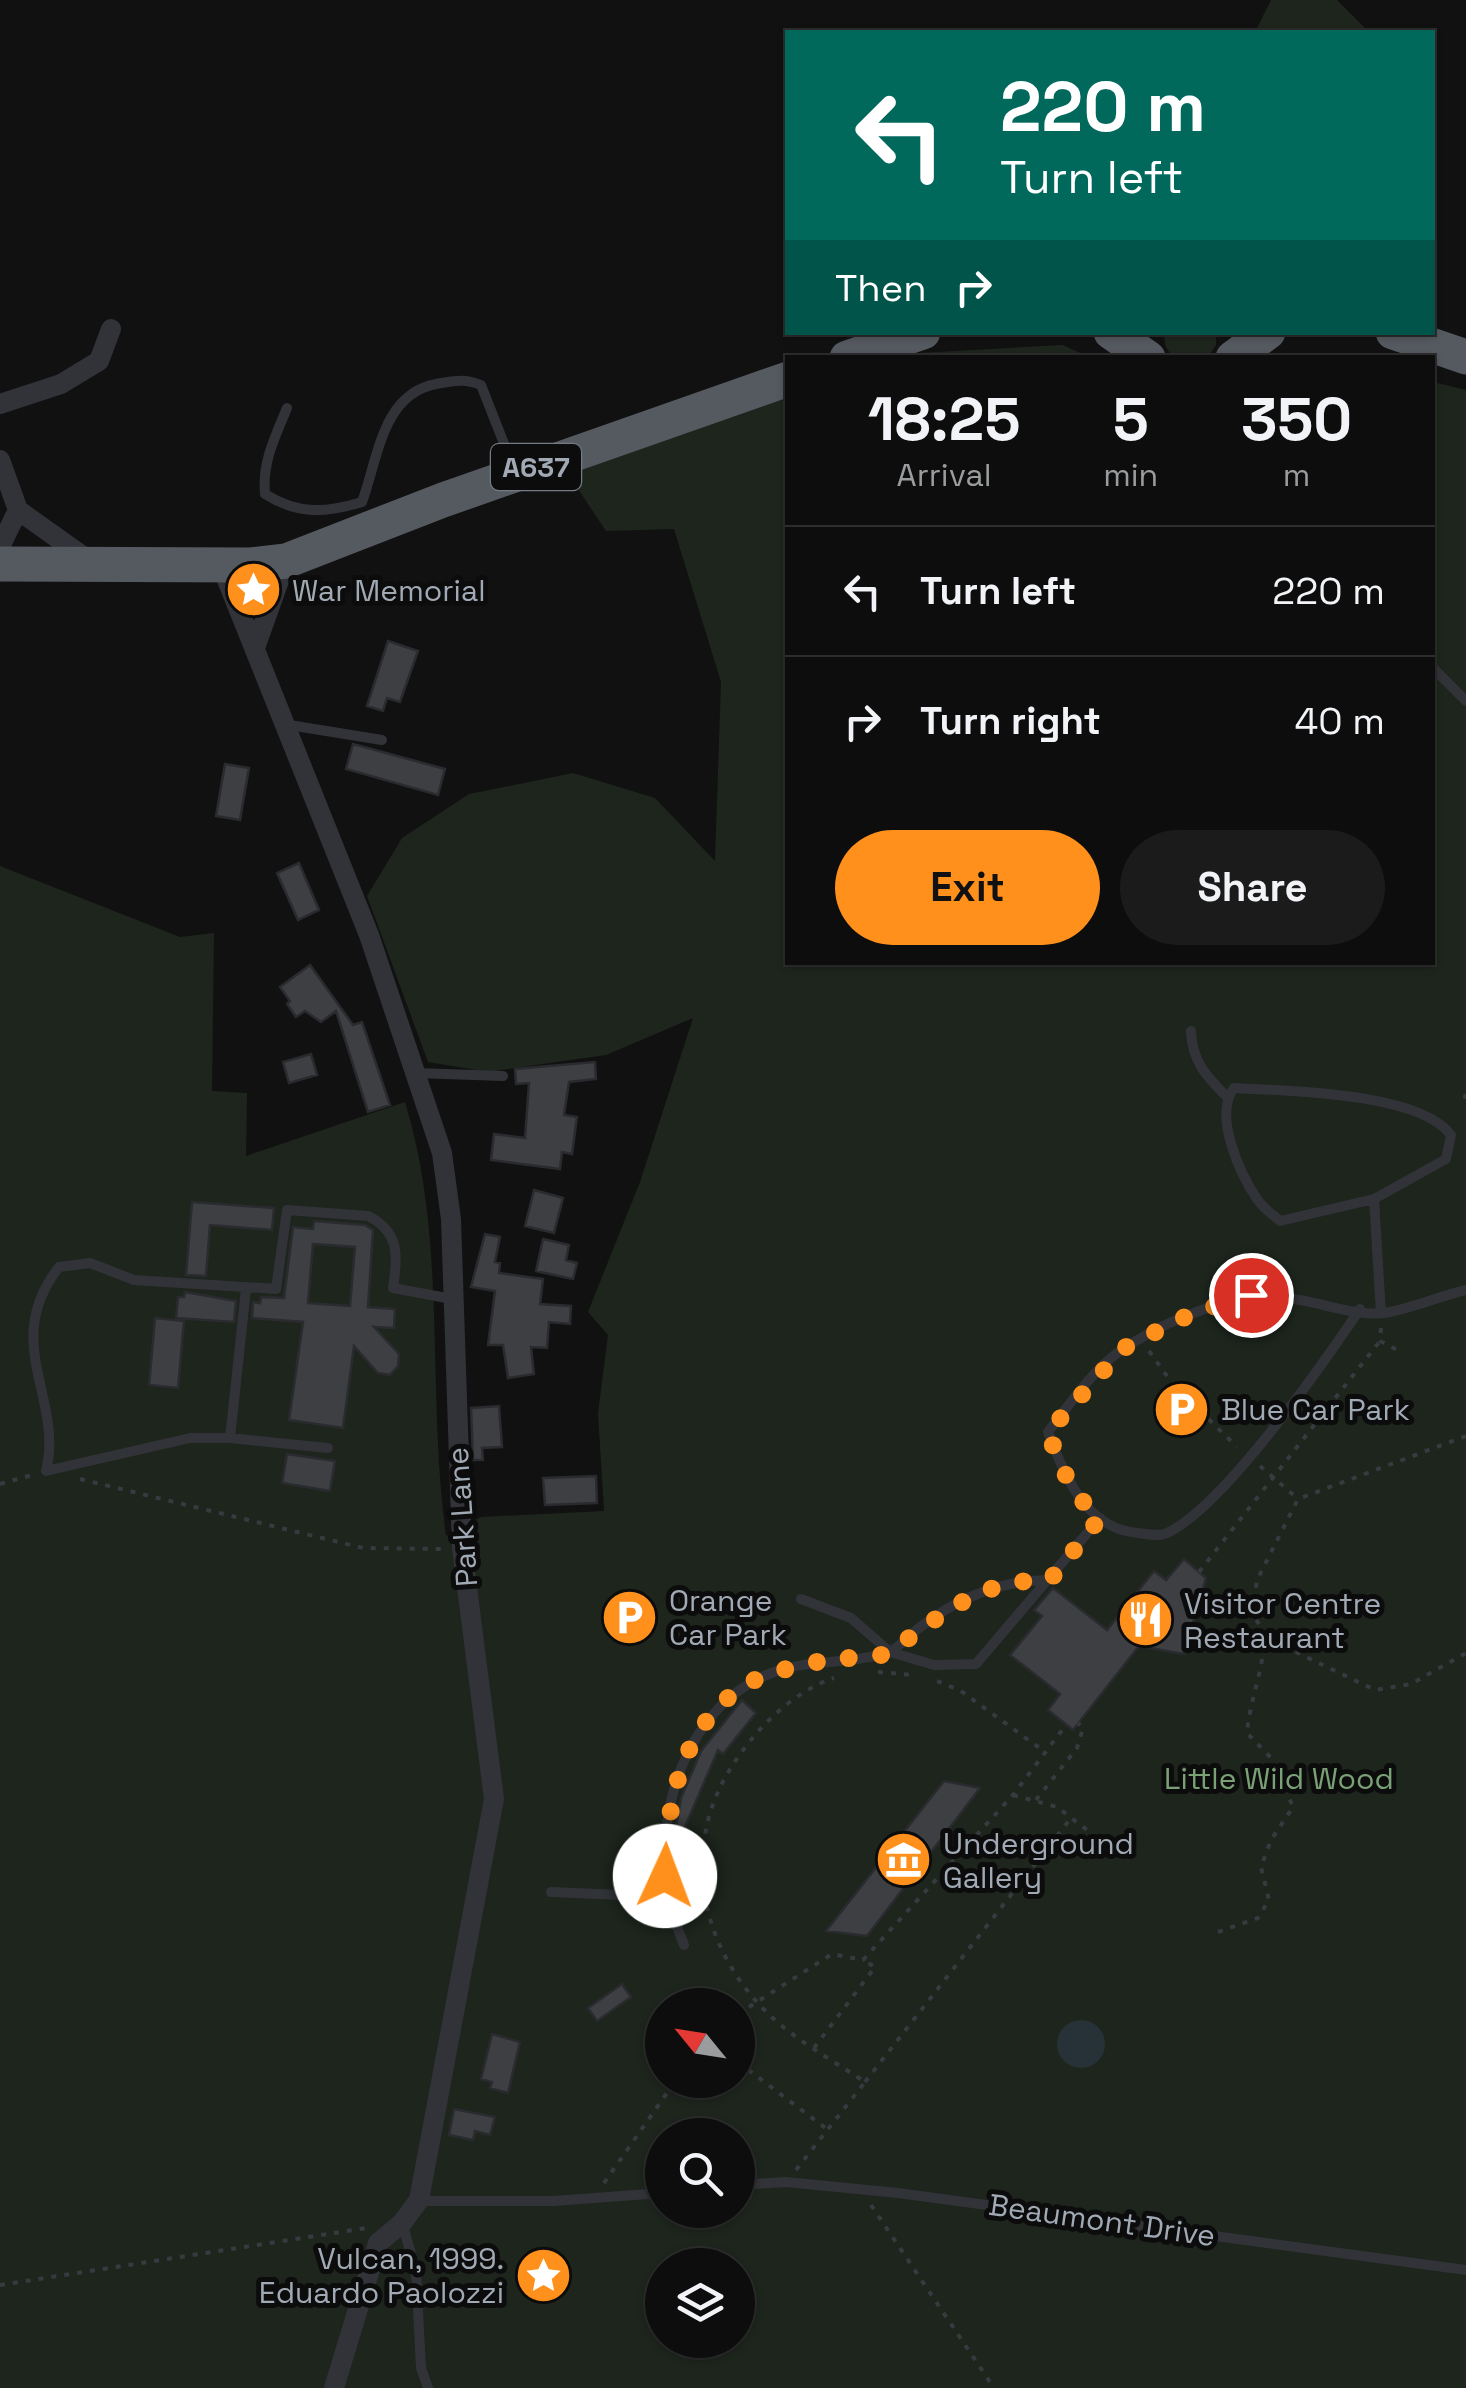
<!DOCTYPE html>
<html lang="en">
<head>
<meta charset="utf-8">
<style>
	:root { --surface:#0d0d0e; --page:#1b1b1c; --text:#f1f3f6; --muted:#9a9c9e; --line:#2d2d2e; --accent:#ff901c }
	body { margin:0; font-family:"Space Grotesk",sans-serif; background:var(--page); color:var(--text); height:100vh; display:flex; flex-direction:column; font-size:38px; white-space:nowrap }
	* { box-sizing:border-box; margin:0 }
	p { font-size:32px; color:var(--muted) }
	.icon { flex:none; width:55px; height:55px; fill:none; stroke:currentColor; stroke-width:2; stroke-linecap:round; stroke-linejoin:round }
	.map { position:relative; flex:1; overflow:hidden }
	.drawer { position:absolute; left:785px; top:355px; width:650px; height:610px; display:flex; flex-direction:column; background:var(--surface); border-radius:0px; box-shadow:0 2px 8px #0004,0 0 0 2px var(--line) }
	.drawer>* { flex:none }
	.guide { position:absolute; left:785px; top:30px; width:650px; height:305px; border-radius:0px; box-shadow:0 2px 8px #0004,0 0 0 2px var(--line); background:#00695c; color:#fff; overflow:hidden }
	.needle { width:65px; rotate:300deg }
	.fabs { position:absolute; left:645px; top:1988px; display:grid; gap:20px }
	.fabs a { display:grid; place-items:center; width:110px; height:110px; border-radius:50%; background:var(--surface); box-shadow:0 2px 8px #0004,0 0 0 2px var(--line); font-size:50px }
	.pin { position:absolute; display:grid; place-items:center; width:85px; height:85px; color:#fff; margin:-42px; border:5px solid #fff; border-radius:50%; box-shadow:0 2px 10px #0007 }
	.me { position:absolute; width:110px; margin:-55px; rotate:2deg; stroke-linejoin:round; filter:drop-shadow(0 0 8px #0008) }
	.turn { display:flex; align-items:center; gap:35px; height:210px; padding:0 50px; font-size:45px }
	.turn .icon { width:130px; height:130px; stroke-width:2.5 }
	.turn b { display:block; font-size:70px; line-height:85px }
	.then { display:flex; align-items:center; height:95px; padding:0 50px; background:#0003; gap:20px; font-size:38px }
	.eta { display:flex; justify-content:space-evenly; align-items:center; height:170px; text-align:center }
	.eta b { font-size:60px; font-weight:800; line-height:70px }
	.cta { display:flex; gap:20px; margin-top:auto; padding:20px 50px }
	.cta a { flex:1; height:115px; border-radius:60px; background:var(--accent); color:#111; font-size:40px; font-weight:800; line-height:115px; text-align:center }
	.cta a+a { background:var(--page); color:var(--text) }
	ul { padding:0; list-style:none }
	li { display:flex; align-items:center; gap:30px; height:130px; padding:0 50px; border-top:2px solid var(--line) }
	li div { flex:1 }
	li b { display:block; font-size:38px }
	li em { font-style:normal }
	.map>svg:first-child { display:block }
	.green { fill:#1d251d; fill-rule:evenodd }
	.water { fill:#263237 }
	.building { fill:#3d3f43; stroke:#2a2b2f; stroke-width:2.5; fill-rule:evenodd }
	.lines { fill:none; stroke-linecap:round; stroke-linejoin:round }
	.path { stroke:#373b3f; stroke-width:4; stroke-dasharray:5 8; stroke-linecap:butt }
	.service { stroke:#313338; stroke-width:10 }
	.minor { stroke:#313338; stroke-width:20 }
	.trunk { stroke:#555a60; stroke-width:35 }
	.route { stroke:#ff901c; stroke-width:18; stroke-dasharray:0 32.4 }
	.labels { text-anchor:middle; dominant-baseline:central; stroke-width:10; stroke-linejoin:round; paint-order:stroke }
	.shield { fill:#0c0c0d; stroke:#747b82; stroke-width:2.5 }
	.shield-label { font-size:28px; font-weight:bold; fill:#a1aab4 }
	.poi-label { font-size:30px; fill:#a1aab4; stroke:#0c0c0d; text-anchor:start }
	.street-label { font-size:30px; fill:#a1aab4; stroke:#0c0c0d }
	.park-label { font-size:30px; fill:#7aa176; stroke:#0c0c0d }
</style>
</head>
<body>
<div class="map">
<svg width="1466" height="2388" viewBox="0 0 1466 2388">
	<rect width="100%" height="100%" fill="#111112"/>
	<path class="green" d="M 1271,0 L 1337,0 L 1369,32 L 1255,32 Z
		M 1164,333 L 1216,333 L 1216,345 L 1208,357 L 1172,357 L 1165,345 Z
		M 1063,345 L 1089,357 L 906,357 L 919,353 Z
		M 1433,382 L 1466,390 L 1466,2388 L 0,2388 L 0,866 L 180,937 L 214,933 L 212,1091 L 247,1093 L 246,1156 L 405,1102 C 448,1242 426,1391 446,1536 L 481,1517 L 604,1511 L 598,1413 L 608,1335 L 588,1312 L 640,1182 L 693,1018 L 606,1055 L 488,1072 L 428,1062 L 367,896 L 402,838 L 469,794 L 573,773 L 655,798 L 715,861 L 721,682 L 674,529 L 606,531 L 568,474 L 787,398 L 788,962 L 1432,962 ZM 662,2005 L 738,2005 L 738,2080 L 662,2080 ZM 662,2135 L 738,2135 L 738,2210 L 662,2210 ZM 662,2265 L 738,2265 L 738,2340 L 662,2340 Z"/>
	<path class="water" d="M1057 2044a24 24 0 1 1 48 0a24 24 0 1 1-48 0Z"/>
	<path class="building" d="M 388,641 L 418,651 L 400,702 L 387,698 L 383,711 L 367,706 Z
		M 353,744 L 445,769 L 438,795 L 346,769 Z
		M 225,764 L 249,768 L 240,820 L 216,816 Z
		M 299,863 L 319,910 L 298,920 L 277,873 Z
		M 310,965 L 353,1025 L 362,1022 L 390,1105 L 368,1112 L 336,1011 L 321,1022 L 305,1011 L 296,1017 L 287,1004 L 290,1001 L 280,987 Z
		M 311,1054 L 317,1075 L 289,1083 L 283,1062 Z
		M 595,1062 L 596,1079 L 569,1082 L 564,1115 L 577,1117 L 572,1154 L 562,1152 L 560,1169 L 491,1160 L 494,1134 L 525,1138 L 529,1083 L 516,1084 L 515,1069 Z
		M 534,1190 L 563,1198 L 554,1233 L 525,1226 Z
		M 192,1202 L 274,1208 L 272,1230 L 210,1225 L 206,1276 L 186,1275 Z
		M 314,1221 L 365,1225 L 373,1230 L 368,1307 L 395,1309 L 394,1328 L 374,1327 L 399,1354 L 398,1366 L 390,1375 L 378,1373 L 354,1346 L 343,1428 L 289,1420 L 303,1322 L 252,1318 L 253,1302 L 260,1303 L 261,1297 L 284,1298 L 293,1227 L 313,1229 ZM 313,1244 L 355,1247 L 350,1306 L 308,1303 Z
		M 485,1234 L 500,1237 L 495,1262 L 500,1263 L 499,1273 L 543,1279 L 540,1304 L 571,1306 L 570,1324 L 549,1322 L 547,1348 L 531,1347 L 534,1374 L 508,1378 L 503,1345 L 488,1345 L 495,1291 L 471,1287 Z
		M 543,1239 L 569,1245 L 566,1260 L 577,1263 L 573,1279 L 536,1271 Z
		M 185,1292 L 236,1301 L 234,1322 L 176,1318 L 178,1297 L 184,1297 Z
		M 155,1318 L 184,1321 L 178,1388 L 149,1385 Z
		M 499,1406 L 502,1447 L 482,1448 L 483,1460 L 473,1460 L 471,1408 Z
		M 287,1454 L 335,1461 L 330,1491 L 282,1483 Z
		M 596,1476 L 597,1503 L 545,1505 L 543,1478 Z
		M 1184,1559 L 1206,1578 L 1184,1654 L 1139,1646 L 1073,1730 L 1048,1710 L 1060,1694 L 1010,1655 L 1042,1616 L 1034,1610 L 1053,1588 L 1107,1630 L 1154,1571 L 1166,1580 Z
		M 742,1700 L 756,1713 L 723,1754 L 718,1750 L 681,1836 L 675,1833 L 681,1798 L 701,1751 Z
		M 944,1781 L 980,1788 L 867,1936 L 826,1931 Z
		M 622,1984 L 631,1997 L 597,2021 L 588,2008 Z
		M 492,2034 L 520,2042 L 508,2093 L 490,2088 L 492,2082 L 481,2079 Z
		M 454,2109 L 495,2117 L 490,2135 L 475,2131 L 473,2140 L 449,2135 Z"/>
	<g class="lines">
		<path class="path" d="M 1465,1099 L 1466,1090
			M 1381,1328 L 1380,1341 L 1399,1351
			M 1149,1351 L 1172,1383 L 1237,1447
			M 1466,1436 L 1298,1499 L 1257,1580 L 1252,1615 L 1273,1641 L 1375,1690 L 1411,1684 L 1466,1653
			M 1260,1466 L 1298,1499
			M 80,1479 L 363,1548 L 442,1549
			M 0,1484 L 32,1475
			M 1199,1572 L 1380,1341
			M 878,1672 L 913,1675
			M 937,1681 L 961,1691 L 1045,1752
			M 1013,1795 L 1057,1807 L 1087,1830
			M 1036,1800 L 1077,1748 L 1083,1728 L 1078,1723
			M 1218,1932 L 1258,1918 L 1269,1900 L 1261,1867 L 1271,1840 L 1293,1807 L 1273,1760 L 1247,1733 C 1250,1697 1266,1665 1264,1630
			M 738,2014 L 832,1954 L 863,1960 L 1013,1795 L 1066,1725
			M 814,2048 L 875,1967 L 863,1960
			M 738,2062 L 828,2130
			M 865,2082 L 1071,1818
			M 796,2170 L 865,2082 C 838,2064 808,2047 782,2026 C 701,1959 675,1848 736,1760 C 759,1726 794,1691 834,1678
			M 604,2183 L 676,2080
			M 871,2205 L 994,2388
			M 0,2285 L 366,2228"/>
		<path class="service" d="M 287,408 C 275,437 262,462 265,494 C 298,515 326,513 362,502 C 378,459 382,394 436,384 C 454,381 464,378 481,385 L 514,469
			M 1432,667 L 1466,701
			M 283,724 L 382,740
			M 1191,1031 C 1192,1061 1206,1076 1227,1097
			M 416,1073 L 503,1076
			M 1234,1088 C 1287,1091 1419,1092 1451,1135 L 1446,1159 L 1374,1199 L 1280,1221 C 1272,1214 1262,1207 1257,1199 C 1240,1174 1213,1115 1234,1088 Z
			M 1374,1199 L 1381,1313
			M 1360,1309 C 1323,1364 1223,1507 1167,1533 C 1159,1537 1147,1534 1138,1533 C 1086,1529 1064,1475 1048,1432 C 1070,1404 1095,1366 1126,1347 C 1173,1317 1230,1294 1285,1298 C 1316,1300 1354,1317 1384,1313 C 1412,1309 1439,1296 1466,1290
			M 230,1438 L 246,1289
			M 328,1448 L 230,1438 L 190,1438 L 46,1471 C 64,1398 0,1343 59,1267 L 90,1263 L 134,1280 L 276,1289 L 287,1210 L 368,1216 C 400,1232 398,1256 393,1288 L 452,1299
			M 801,1599 L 851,1618 L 890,1652 L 934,1665 L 976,1664 L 1100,1518
			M 551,1892 L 667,1897
			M 684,1945 C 678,1929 670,1912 667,1895 C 655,1810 686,1704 774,1672 C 810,1659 853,1664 887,1653 C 899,1649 912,1632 923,1625 C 960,1597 1002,1580 1050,1580
			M 738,2185 L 786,2182 L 898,2193 L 1466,2270
			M 420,2201 L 554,2201 L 662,2193
			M 402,2223 L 416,2271 L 421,2368 L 428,2388"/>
		<path class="minor" d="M 0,404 L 61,384 L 99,361 L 111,329
			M 0,460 L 18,510 L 91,562
			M 0,547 L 18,510
			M 221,565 L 369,935 L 442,1153 L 451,1219 L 462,1548 L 494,1799 L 419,2200 L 402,2223 L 378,2243 L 334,2388
			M 255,648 L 286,561"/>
		<path class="trunk" d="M 1111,332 L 1148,358
			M 1393,332 L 1466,357
			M 847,358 L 923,332
			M 1233,358 L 1268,332
			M 0,564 L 251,565 L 286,561 L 443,500 L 788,379"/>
	</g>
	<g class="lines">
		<path class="route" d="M 665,1876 C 667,1807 678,1734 738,1690 C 762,1672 796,1667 825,1660 C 844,1656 877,1661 892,1650 C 946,1613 979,1579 1050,1580 L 1100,1518 C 1072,1496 1060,1465 1048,1432 L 1124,1348 L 1193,1313 L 1251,1295"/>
	</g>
	<defs>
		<symbol id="sight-disc" viewBox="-11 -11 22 22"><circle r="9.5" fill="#ff901c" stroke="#0c0c0d"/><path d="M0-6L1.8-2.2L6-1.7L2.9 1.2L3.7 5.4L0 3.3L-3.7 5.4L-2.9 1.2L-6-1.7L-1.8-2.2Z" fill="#fff"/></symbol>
		<symbol id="parking-disc" viewBox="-11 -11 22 22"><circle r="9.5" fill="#ff901c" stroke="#0c0c0d"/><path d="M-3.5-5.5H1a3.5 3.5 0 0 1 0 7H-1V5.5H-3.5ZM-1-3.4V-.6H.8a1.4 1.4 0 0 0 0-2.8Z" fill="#fff"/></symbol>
		<symbol id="restaurant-disc" viewBox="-11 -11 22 22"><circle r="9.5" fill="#ff901c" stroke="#0c0c0d"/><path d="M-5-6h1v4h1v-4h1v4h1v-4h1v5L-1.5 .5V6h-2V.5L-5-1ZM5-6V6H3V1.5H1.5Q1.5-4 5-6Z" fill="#fff"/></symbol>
		<symbol id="museum-disc" viewBox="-11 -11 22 22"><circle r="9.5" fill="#ff901c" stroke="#0c0c0d"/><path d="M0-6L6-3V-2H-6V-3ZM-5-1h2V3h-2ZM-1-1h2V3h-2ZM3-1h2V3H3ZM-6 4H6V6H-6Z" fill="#fff"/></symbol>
	</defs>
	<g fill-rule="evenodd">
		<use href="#sight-disc" x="222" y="558" width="63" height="63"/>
		<use href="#parking-disc" x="1150" y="1378" width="63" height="63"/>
		<use href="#parking-disc" x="598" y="1586" width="63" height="63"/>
		<use href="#restaurant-disc" x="1114" y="1588" width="63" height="63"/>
		<use href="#museum-disc" x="872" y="1828" width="63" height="63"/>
		<use href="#sight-disc" x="512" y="2244" width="63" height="63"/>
	</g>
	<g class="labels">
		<rect class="shield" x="491" y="444" width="90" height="46" rx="8"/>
		<g class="shield-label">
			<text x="536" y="467">A637</text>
		</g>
		<g class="poi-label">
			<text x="292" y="590">War Memorial</text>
			<text x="1221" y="1409">Blue Car Park</text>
			<text x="669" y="1600">Orange<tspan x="669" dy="34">Car Park</tspan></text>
			<text x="1184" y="1603">Visitor Centre<tspan x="1184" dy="34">Restaurant</tspan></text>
			<text x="943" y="1843">Underground<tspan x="943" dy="34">Gallery</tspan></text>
			<text x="504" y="2258" text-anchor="end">Vulcan, 1999.<tspan x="504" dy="34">Eduardo Paolozzi</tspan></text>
		</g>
		<g class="street-label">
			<text transform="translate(462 1517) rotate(-94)">Park Lane</text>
			<text transform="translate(1102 2220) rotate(8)">Beaumont Drive</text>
		</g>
		<g class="park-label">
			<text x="1279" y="1778">Little Wild Wood</text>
		</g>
	</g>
</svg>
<div class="fabs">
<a><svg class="needle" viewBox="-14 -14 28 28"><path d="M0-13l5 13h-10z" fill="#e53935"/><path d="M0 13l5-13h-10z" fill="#9a9c9e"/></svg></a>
<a><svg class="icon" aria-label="search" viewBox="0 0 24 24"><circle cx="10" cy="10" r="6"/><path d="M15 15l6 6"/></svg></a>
<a><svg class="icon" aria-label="layers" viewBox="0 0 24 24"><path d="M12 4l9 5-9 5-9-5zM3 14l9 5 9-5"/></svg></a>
</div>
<div class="pin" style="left:1251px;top:1295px;background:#d93025"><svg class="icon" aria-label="arrive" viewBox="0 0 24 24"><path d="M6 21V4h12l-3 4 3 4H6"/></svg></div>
<svg class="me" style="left:665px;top:1876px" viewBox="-20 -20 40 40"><circle r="19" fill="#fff"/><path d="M0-13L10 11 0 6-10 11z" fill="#ff901c"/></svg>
<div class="guide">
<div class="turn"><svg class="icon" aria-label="left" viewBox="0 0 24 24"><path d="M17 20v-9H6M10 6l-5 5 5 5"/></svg><div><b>220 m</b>Turn left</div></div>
<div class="then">Then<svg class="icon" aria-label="right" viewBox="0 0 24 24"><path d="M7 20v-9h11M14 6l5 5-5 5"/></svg></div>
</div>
<section class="drawer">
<div class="eta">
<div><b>18:25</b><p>Arrival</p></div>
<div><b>5</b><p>min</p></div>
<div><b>350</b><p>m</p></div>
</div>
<ul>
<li><svg class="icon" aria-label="left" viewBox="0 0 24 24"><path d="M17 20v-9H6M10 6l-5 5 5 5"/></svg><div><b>Turn left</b></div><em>220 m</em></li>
<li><svg class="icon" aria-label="right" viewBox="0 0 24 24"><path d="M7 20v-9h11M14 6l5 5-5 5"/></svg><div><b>Turn right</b></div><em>40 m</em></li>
</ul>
<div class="cta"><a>Exit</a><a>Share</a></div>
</section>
</div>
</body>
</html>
